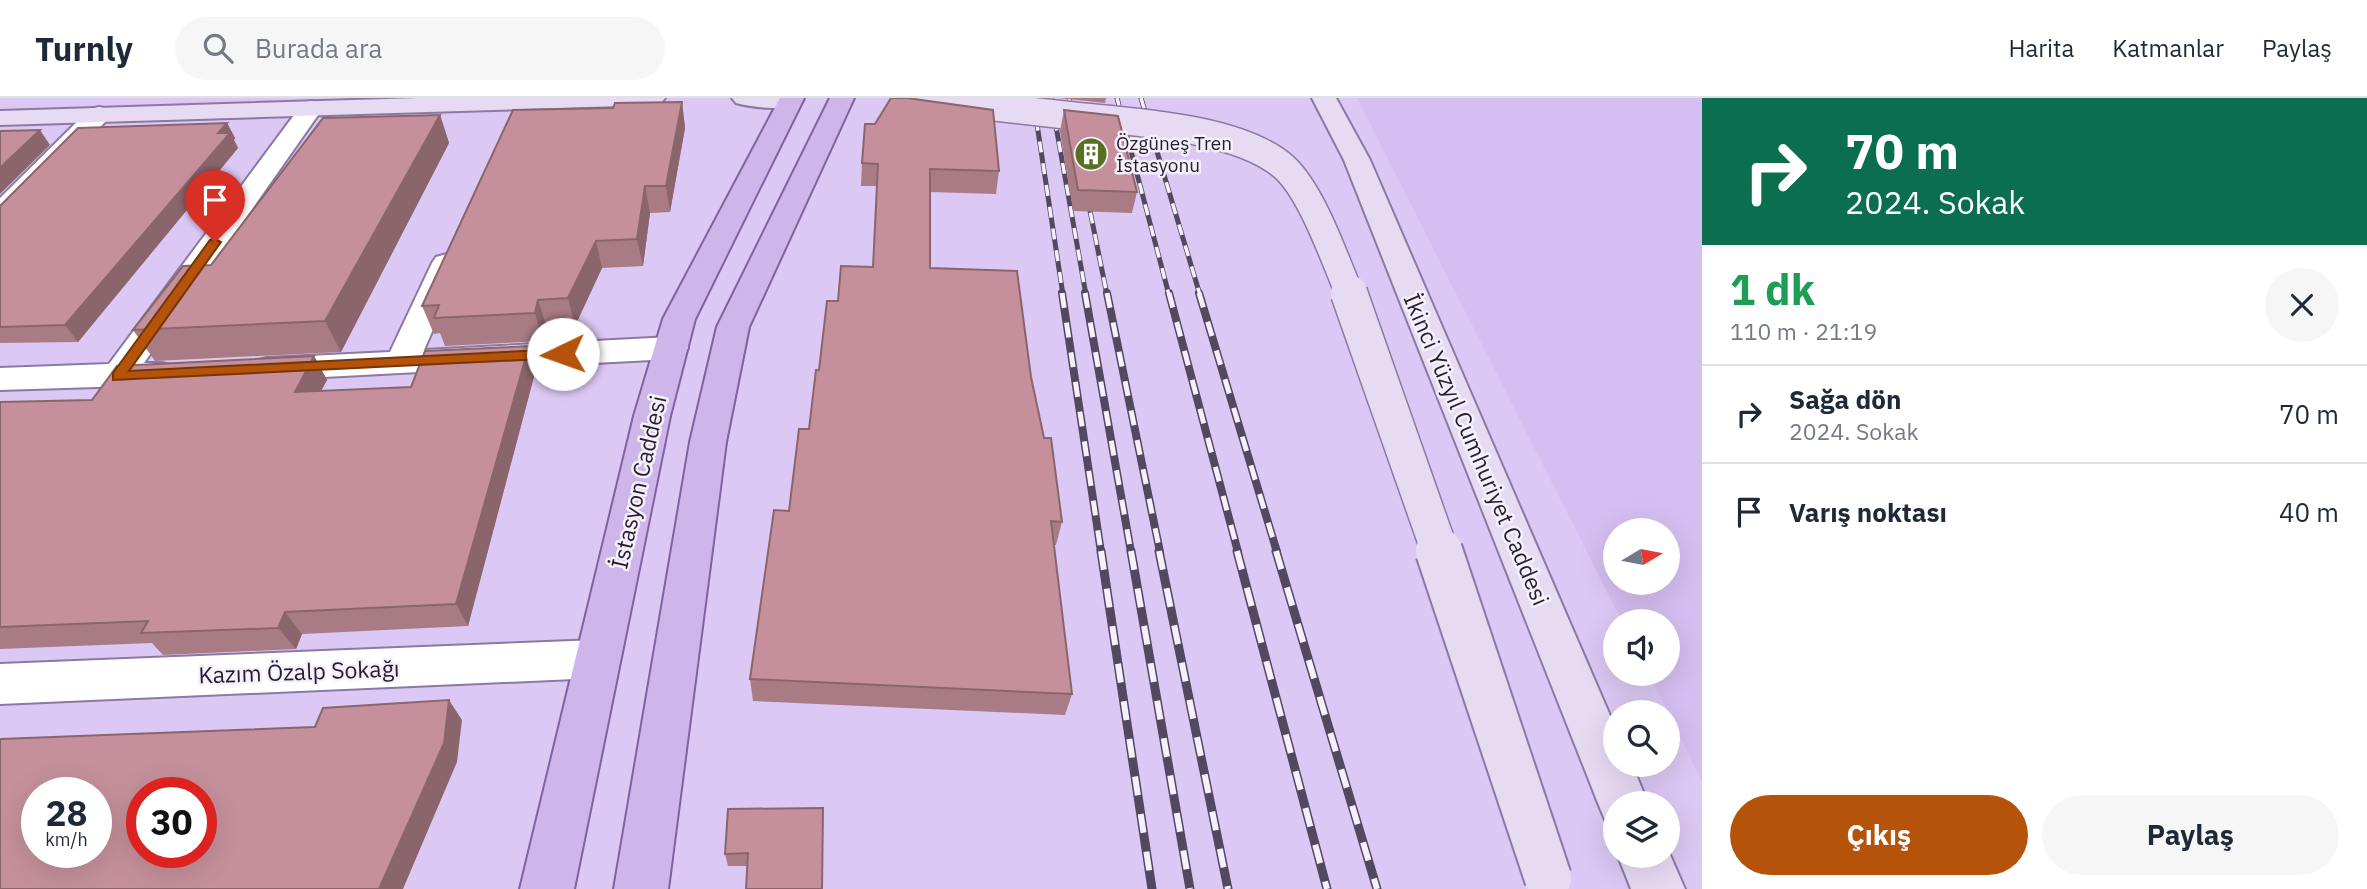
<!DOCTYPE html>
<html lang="tr">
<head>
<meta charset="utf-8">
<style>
	:root { --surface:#fff; --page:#f6f6f7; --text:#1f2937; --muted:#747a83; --line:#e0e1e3; --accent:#b45309 }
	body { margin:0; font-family:"IBM Plex Sans",sans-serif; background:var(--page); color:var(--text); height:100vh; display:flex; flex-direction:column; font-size:26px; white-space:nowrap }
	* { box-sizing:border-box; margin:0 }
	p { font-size:23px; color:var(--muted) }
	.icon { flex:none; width:38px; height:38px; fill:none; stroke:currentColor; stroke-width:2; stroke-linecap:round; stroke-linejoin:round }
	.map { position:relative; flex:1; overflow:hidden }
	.sheet { display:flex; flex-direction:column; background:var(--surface); width:665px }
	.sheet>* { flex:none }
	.hud { background:#0b6e4f; color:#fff; overflow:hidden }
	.needle { width:46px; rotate:80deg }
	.fabs { position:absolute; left:1603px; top:420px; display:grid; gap:14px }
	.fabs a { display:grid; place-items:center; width:77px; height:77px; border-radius:50%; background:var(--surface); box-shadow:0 7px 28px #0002; font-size:35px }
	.speed { position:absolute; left:21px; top:679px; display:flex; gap:14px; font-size:35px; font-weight:700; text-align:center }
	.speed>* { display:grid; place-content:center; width:91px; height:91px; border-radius:50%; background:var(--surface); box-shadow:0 7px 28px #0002; line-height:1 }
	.speed small { font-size:18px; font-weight:400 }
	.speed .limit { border:10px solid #d22; background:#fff; color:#111 }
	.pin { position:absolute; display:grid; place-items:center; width:60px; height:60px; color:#fff; margin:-72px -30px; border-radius:50% 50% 50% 0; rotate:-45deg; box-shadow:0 0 7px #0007 }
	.pin .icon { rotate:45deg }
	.me { position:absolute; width:77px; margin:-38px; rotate:267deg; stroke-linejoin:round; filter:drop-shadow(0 0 5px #0008) }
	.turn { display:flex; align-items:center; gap:24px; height:147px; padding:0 28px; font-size:32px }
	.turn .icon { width:91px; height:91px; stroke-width:2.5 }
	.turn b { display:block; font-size:49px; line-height:60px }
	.round { display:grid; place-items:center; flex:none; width:74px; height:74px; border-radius:37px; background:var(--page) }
	.summary { display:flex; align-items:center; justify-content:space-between; height:119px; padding:0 28px }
	h1 { font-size:42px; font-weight:700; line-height:52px; color:#1e9e55 }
	.cta { display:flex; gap:14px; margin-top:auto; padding:14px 28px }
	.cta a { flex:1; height:80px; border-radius:42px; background:var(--accent); color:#fff; font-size:28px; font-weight:700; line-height:80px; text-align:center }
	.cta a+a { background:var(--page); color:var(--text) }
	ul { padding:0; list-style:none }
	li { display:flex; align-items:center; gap:21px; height:98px; padding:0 28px; border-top:2px solid var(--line) }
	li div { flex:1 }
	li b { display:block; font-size:26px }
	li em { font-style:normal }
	header { display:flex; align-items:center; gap:42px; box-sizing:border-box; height:98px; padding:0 35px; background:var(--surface); border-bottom:2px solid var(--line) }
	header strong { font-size:33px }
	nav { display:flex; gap:38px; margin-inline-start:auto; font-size:24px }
	.search { width:490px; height:63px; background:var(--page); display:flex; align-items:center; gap:18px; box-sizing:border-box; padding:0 24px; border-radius:38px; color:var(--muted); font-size:26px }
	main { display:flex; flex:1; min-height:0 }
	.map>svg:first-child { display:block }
	.built { fill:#d5bef1; fill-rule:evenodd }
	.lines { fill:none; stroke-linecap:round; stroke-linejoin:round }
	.street-casing { stroke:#8c79a2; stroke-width:4 }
	.secondary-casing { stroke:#8c79a2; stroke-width:4 }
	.primary-casing { stroke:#7f629f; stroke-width:4 }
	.street { fill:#fff; fill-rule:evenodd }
	.secondary { fill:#e7dbf4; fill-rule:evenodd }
	.primary { fill:#cfb6ea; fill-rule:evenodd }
	.rail-far2-casing { stroke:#53485f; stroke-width:5 }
	.rail-far1-casing { stroke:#53485f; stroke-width:8 }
	.rail-casing { stroke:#53485f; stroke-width:9 }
	.rail-far2 { stroke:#f6f0fd; stroke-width:3.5; stroke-dasharray:11; stroke-linecap:butt }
	.rail-far1 { stroke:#f6f0fd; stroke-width:5; stroke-dasharray:15; stroke-linecap:butt }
	.rail { stroke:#f6f0fd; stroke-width:6; stroke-dasharray:19; stroke-linecap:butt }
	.secondary-bridge-far2-casing { stroke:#8c79a2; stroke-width:30; stroke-linecap:butt }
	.secondary-bridge-far1-casing { stroke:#8c79a2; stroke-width:39; stroke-linecap:butt }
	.secondary-bridge-casing { stroke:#8c79a2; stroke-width:50; stroke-linecap:butt }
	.secondary-bridge-far2 { stroke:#e7dbf4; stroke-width:27 }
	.secondary-bridge-far1 { stroke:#e7dbf4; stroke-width:36 }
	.secondary-bridge { stroke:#e7dbf4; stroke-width:46 }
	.wall { fill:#a97c85 }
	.shaded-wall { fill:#8a656c }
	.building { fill:#c5909b; stroke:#8a656c; stroke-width:2; fill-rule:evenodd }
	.route { fill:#b45309; stroke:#753606; stroke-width:2 }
	.labels { text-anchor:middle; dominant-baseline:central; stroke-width:5; stroke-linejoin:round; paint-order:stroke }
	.far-poi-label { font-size:19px; fill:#261e2e; stroke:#f6f0fd; text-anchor:start }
	.street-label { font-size:23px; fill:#261e2e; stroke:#f6f0fd }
</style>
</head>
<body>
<header>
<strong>Turnly</strong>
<div class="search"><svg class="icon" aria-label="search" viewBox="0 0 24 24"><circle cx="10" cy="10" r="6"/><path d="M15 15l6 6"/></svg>Burada ara</div>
<nav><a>Harita</a><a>Katmanlar</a><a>Paylaş</a></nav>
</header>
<main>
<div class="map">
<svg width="1702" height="791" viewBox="0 0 1702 791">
	<rect width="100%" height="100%" fill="#dcc8f4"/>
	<path class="built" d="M 1357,0 L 1702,0 L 1702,683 L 1649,576 L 1668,576 L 1668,523 L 1622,523 ZM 1615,432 L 1668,432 L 1668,485 L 1615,485 Z"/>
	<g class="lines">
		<defs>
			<path id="street" d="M 311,3 L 319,5 L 323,10 L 144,265 L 162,265 L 174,268 L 179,276 L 174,284 L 162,287 L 0,292 L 0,270 L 109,266 L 303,5 Z
				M 99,9 L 108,11 L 111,16 L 108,21 L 10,122 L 0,124 L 0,100 L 90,11 Z
				M 447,156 L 458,159 L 462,165 L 424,252 L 671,239 L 683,243 L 688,250 L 683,257 L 671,261 L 267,282 L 255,279 L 250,271 L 255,263 L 267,260 L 390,254 L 432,165 L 436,159 Z
				M 597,542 L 613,547 L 619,561 L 613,575 L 597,580 L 0,606 L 0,566 Z"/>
			<path id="secondary" d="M 419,0 L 665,0 L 661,5 L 653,7 L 0,27 L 0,13 Z
				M 732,0 L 801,0 L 803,2 L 799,7 C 781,12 754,10 736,5 Z
				M 1312,0 L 1336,0 L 1370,62 L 1615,629 L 1615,667 L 1632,667 L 1648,705 L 1615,705 L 1615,726 L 1605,722 L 1598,705 L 1344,62 Z
				M 1668,752 L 1685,791 L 1631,791 L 1618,758 L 1668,758 Z"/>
			<path id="primary" d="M 780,0 L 804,0 L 695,221 L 670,318 L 574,791 L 520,791 L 634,318 L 663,221 Z
				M 830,0 L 854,0 L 749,229 L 726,344 L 668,791 L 614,791 L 690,344 L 717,229 Z"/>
		</defs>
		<use href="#street" class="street-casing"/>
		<use href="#secondary" class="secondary-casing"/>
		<use href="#primary" class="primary-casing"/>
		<use href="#street" class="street"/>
		<use href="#secondary" class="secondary"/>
		<use href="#primary" class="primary"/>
		<defs>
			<path id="rail-far2" d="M 1033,0 L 1063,197
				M 1051,0 L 1086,197
				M 1069,0 L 1075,31
				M 1117,0 L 1169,197
				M 1141,0 L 1200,197
				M 1086,93 L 1107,197"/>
			<path id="rail-far1" d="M 1062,195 L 1101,454
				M 1085,195 L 1131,454
				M 1107,195 L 1160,454
				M 1169,195 L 1238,454
				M 1199,195 L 1277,454"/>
			<path id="rail" d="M 1101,453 L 1152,791
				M 1131,453 L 1190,791
				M 1159,453 L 1228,791
				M 1237,453 L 1327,791
				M 1276,453 L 1377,791"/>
		</defs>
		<use href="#rail-far2" class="rail-far2-casing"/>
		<use href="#rail-far1" class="rail-far1-casing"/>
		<use href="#rail" class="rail-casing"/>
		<use href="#rail-far2" class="rail-far2"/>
		<use href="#rail-far1" class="rail-far1"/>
		<use href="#rail" class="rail"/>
		<defs>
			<path id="secondary-bridge-far2" d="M 914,0 C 967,6 1020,12 1074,18 C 1132,24 1239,29 1284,69 C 1312,94 1335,162 1350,197"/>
			<path id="secondary-bridge-far1" d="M 1349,195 L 1440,454"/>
			<path id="secondary-bridge" d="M 1439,453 L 1548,780"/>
		</defs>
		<use href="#secondary-bridge-far2" class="secondary-bridge-far2-casing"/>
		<use href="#secondary-bridge-far1" class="secondary-bridge-far1-casing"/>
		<use href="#secondary-bridge" class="secondary-bridge-casing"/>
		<use href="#secondary-bridge-far2" class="secondary-bridge-far2"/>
		<use href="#secondary-bridge-far1" class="secondary-bridge-far1"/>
		<use href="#secondary-bridge" class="secondary-bridge"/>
	</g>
	<path class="wall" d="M 1059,0 L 1106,0 L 1105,5 Z
		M 682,4 L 685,30 L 670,114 L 650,115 L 643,168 L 602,170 L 575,228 L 547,230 L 543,243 L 445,248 L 440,235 L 434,236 L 422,208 L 613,10 Z
		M 1064,12 L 1137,94 L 1132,115 L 1073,113 L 1060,33 Z
		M 440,17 L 449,45 L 341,254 L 155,263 L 133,232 L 211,167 Z
		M 227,25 L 235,40 L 234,42 L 238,50 L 78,244 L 0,245 L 0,108 Z
		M 862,65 L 999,73 L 996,96 L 930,94 L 930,170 L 1031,279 L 1062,424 L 1056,447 L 1054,447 L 1072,596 L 1065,617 L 753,603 L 750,581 L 809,331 L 819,272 L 873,169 L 877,88 L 861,88 Z
		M 529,248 L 536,271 L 468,528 L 302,536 L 296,551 L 163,557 L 152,545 L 0,551 L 0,304 L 92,302 L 314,258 L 327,282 L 321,293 L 411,289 Z
		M 823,710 L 823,723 L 747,768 L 728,768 L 725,756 Z"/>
	<path class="shaded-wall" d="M 682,4 L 685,30 L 670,114 L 666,88 Z
		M 440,17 L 449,45 L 341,254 L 325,223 Z
		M 227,25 L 235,40 L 234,42 L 238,50 L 78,244 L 65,227 Z
		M 40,32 L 50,47 L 0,96 L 0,70 Z
		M 645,88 L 650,115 L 643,168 L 637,141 Z
		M 596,143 L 602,170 L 575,228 L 568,200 Z
		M 538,202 L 547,230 L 543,243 L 535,215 Z
		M 529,248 L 536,271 L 468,528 L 456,506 Z
		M 314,258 L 327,282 L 308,317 L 295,294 Z
		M 285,514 L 302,536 L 296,551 L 278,530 Z
		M 449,602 L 462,622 L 457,664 L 403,791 L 379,791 Z
		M 823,710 L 823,791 L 822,791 Z"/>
	<path class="building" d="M 891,0 L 907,0 L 993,12 L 999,73 L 930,71 L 930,170 L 1017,173 L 1031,279 L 1044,340 L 1051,340 L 1062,424 L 1051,423 L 1072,596 L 750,581 L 774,412 L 789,413 L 799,331 L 809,331 L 816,272 L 819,272 L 827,203 L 838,203 L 841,168 L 873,169 L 878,66 L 862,65 L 865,26 L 875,26 Z
		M 682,4 L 666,88 L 645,88 L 637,141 L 596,143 L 568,200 L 538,202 L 535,215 L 434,220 L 439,207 L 422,208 L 513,12 L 613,10 L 615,5 Z
		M 1064,12 L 1118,18 L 1137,94 L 1078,92 Z
		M 440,17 L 325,223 L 133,232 L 183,168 L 211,167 L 323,20 Z
		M 227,25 L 218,35 L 230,35 L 65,227 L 0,229 L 0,108 L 78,30 Z
		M 40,32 L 0,70 L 0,33 Z
		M 529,248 L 456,506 L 285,514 L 278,530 L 141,535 L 148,523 L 0,529 L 0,304 L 92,302 L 117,268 L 314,258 L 295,294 L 411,289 L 425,253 Z
		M 449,602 L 444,645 L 379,791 L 0,791 L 0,641 L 315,629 L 323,610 ZM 37,695 L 96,695 L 96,754 L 37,754 ZM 142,695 L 201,695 L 201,754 L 142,754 Z
		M 823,710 L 822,791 L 746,791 L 748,755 L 725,756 L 728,711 Z"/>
	<path class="route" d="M 215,141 L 221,144 L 129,273 L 563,251 L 570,256 L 563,260 L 113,282 L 113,275 L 210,142 Z"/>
	<defs>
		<symbol id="building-disc" viewBox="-11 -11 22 22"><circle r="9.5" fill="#577022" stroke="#f6f0fd"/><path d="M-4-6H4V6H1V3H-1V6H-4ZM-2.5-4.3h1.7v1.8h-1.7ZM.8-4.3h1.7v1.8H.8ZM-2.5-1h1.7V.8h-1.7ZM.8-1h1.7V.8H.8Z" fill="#fff"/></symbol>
	</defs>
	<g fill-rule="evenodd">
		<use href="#building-disc" x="1072" y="37" width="38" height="38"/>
	</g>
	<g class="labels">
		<g class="far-poi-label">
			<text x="1116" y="45">Özgüneş Tren<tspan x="1116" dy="22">İstasyonu</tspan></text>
		</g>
		<g class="street-label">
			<text transform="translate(1477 351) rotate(67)">İkinci Yüzyıl Cumhuriyet Caddesi</text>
			<text transform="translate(638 384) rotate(-77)">İstasyon Caddesi</text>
			<text transform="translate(299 573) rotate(-2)">Kazım Özalp Sokağı</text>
		</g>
	</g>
</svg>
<div class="fabs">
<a><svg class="needle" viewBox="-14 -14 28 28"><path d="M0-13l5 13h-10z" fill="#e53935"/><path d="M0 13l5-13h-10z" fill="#747a83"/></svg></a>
<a><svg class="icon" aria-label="sound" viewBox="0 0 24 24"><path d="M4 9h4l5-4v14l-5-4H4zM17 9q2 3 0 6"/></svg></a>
<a><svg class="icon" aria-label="search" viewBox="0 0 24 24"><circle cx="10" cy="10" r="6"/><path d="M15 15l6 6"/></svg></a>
<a><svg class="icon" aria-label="layers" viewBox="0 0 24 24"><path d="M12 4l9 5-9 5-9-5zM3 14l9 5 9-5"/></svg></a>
</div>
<div class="speed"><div>28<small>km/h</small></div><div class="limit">30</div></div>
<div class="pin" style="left:215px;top:144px;background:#d93025"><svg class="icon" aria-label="arrive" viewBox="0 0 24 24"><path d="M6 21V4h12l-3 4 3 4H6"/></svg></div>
<svg class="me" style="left:563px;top:256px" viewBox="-20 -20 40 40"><circle r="19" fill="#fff"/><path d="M0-13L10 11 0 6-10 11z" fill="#b45309"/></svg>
</div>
<section class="sheet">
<div class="hud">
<div class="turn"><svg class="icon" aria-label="right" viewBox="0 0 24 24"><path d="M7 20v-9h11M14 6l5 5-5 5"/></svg><div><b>70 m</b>2024. Sokak</div></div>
</div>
<div class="summary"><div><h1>1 dk</h1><p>110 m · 21:19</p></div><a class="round"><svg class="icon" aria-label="close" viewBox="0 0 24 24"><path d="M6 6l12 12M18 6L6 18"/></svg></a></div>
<ul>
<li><svg class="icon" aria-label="right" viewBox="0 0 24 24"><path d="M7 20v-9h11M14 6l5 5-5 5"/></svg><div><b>Sağa dön</b><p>2024. Sokak</p></div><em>70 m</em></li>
<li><svg class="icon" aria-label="arrive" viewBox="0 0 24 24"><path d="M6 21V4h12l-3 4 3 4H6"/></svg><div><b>Varış noktası</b></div><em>40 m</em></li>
</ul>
<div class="cta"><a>Çıkış</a><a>Paylaş</a></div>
</section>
</main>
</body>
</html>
